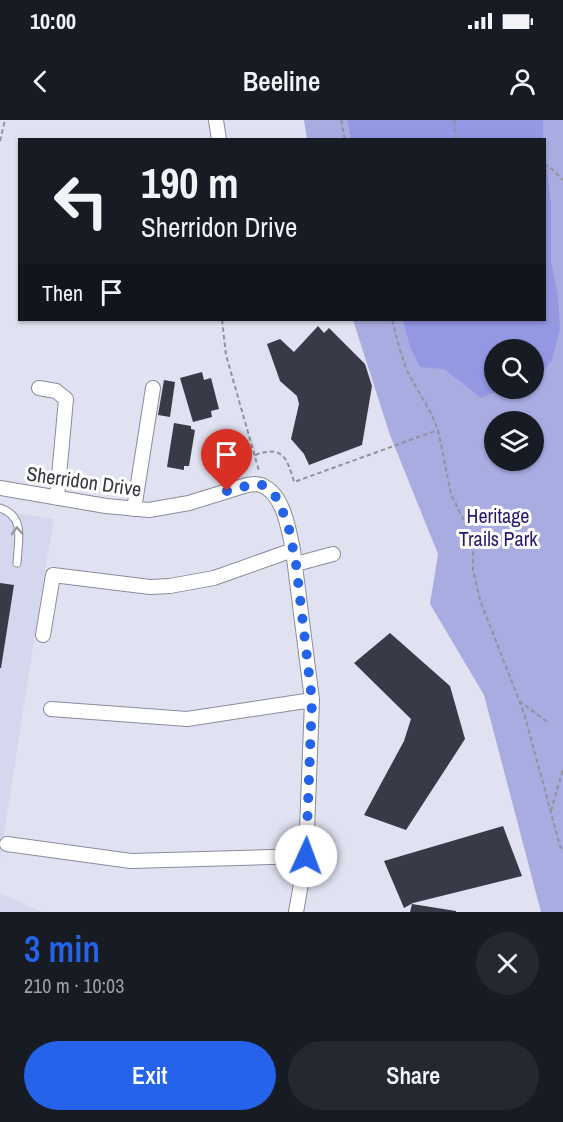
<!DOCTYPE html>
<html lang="en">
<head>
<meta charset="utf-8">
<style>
	:root { --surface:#171b24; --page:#242831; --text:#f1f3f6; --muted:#9ea1a6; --accent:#2563eb }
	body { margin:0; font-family:"Archivo Narrow",sans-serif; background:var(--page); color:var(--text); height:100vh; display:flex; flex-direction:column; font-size:22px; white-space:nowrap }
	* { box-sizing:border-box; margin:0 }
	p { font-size:20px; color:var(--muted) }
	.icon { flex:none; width:33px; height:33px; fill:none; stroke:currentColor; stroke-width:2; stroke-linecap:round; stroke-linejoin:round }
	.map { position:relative; height:792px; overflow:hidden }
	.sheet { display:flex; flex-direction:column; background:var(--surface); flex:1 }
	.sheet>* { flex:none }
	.guide { position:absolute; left:18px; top:18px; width:528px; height:183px; border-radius:0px; box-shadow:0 2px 4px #0004; background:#171b24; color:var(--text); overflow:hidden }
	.controls { position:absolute; left:484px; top:219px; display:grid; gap:12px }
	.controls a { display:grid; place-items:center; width:60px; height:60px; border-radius:50%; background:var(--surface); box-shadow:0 2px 4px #0004; font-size:30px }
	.pin { position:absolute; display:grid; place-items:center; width:51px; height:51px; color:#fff; margin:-62px -26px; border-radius:50% 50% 50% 0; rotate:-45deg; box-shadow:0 0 6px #0007 }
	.pin .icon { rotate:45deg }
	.me { position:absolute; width:66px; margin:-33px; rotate:2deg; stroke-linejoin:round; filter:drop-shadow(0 0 4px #0008) }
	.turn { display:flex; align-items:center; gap:21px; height:126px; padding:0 24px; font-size:27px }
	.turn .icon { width:78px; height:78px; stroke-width:2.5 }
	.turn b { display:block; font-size:42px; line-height:51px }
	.then { display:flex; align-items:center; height:57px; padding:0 24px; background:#0003; gap:12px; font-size:22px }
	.round { display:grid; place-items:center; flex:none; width:63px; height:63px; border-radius:32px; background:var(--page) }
	.head { display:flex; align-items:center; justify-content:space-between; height:102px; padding:0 24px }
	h1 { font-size:36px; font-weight:600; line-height:45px; color:var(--accent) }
	.primary-button { display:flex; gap:12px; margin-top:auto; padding:12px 24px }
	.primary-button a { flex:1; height:69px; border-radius:36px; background:var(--accent); color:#fff; font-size:24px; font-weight:600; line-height:69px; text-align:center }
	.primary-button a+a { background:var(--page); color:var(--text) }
	.status { display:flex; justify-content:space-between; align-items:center; height:42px; padding:0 30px; background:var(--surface); direction:ltr }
	.status svg { height:16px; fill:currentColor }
	header { display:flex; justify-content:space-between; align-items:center; height:78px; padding:0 24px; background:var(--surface); font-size:27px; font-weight:600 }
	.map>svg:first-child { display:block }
	.built { fill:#d4d7ee }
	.green { fill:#a9ace1; fill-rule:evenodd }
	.forest { fill:#9497e2 }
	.building { fill:#393a47 }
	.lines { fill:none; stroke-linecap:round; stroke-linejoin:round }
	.service-casing { stroke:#8a8c9b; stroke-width:9 }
	.minor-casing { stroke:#8a8c9b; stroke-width:16 }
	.path { stroke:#91929e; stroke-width:2; stroke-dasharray:4.5 3; stroke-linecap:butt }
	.service { stroke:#fff; stroke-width:7 }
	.minor { stroke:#fff; stroke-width:14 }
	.oneway { stroke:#9b9b9e }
	.route { stroke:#2563eb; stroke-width:10; stroke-dasharray:0 18 }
	.labels { text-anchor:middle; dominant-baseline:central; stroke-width:6; stroke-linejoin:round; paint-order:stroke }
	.street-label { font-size:20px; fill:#37373e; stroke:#fff }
	.park-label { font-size:20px; fill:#27196f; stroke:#fff }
</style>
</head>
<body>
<div class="status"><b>10:00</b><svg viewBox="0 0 49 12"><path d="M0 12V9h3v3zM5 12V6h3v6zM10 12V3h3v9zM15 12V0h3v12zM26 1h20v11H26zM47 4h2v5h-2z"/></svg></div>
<header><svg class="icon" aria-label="back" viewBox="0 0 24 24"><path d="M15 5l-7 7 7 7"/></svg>Beeline<svg class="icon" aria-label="person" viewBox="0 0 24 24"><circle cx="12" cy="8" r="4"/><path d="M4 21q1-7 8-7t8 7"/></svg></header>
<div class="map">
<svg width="563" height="792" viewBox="0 0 563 792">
	<rect width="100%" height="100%" fill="#e0e1f1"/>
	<path class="built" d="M 0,391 L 54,399 L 43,462 L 0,740 Z
		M 0,773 L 42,792 L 0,792 Z"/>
	<path class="green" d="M 304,0 L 563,0 L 563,792 L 541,792 L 484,575 L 430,484 L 438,434 L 390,315 L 353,200 L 544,200 L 544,20 L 307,19 ZM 495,230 L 534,230 L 534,268 L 495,268 ZM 495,302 L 534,302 L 534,340 L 495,340 Z"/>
	<path class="forest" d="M 347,0 L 543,0 L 543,19 L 351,19 Z
		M 545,32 L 551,85 L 551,140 L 558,177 L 560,209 L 552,240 L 534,264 L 534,230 L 495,230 L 495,268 L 503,269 L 481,278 L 465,265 L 444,249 L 420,247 L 410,227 L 403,200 L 544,200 Z"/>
	<path class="building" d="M 318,206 L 324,213 L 329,208 L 365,244 L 372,266 L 362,325 L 309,345 L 304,334 L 291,319 L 299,284 L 297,276 L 280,261 L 267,224 L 280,219 L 294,232 Z
		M 202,252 L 204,260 L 211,258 L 219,289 L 211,291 L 212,297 L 193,302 L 180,258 Z
		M 164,260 L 175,262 L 170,297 L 158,295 Z
		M 174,303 L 191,306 L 191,309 L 195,310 L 189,346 L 184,346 L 184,350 L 167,347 Z
		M 0,463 L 14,465 L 1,548 L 0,548 Z
		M 390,513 L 450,566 L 465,619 L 406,710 L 364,695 L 404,621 L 411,599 L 354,543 Z
		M 503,706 L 522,756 L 413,783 L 404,788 L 384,741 Z
		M 412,784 L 456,791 L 456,792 L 410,792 Z"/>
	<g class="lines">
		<defs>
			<path id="service" d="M 0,388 C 26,396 18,422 17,443"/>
			<path id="minor" d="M 216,0 L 219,20
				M 39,268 L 56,271 L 66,279 L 57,378
				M 0,368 L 106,386 L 149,390 L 189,383 L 247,365 C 253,364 260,363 265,367 C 284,377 289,411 293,430 L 312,580 L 306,736 L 296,792
				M 134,389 L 153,268
				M 296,444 L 333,434
				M 43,515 L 53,455 L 150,467 L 170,466 L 214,458 L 293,430
				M 51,589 L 187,599 L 312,580
				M 7,724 L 131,741 L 306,736"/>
		</defs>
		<use href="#service" class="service-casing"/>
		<use href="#minor" class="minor-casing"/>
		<path class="path" d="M 341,0 L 345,20
			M 454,0 L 456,20
			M 0,21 L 5,0
			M 544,44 L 552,49 L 563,60
			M 222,200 L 226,235 L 259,351
			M 392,200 L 400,230 L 407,251 L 432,295 L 438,310 L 451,374 L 472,417 L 473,428 L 473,450 L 480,480 L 524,593 L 560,726 L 563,731
			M 255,335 C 283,325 287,338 294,362 L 438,310
			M 519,581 L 549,603
			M 551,691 L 563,649"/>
		<use href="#service" class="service"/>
		<use href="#minor" class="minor"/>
	</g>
	<defs><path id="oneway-chevron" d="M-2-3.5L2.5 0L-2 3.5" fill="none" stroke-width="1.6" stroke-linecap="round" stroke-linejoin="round" transform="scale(1.5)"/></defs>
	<use class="oneway" href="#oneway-chevron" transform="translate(17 411) rotate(-93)"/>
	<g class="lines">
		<path class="route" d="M 227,371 L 254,364 L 262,365 L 267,368 L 277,378 L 280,384 L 289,409 L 296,444 L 312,580 L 306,736"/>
	</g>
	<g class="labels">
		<g class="street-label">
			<text transform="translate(84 361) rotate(8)">Sherridon Drive</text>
		</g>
		<g class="park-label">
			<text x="498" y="395">Heritage<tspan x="498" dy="23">Trails Park</tspan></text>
		</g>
	</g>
</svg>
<div class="controls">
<a><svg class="icon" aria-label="search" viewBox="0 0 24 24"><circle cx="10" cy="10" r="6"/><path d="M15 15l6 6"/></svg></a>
<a><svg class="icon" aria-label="layers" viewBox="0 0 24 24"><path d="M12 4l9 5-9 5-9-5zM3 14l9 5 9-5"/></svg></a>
</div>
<div class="pin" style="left:227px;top:371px;background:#d93025"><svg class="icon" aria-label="arrive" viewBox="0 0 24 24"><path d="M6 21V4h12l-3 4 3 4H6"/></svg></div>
<svg class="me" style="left:306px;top:736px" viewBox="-20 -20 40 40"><circle r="19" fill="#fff"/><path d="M0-13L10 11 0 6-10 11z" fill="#2563eb"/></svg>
<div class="guide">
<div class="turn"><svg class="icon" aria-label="left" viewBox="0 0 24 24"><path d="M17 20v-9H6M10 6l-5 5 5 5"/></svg><div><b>190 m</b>Sherridon Drive</div></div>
<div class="then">Then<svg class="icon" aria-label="arrive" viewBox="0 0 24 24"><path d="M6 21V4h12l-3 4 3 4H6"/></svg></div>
</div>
</div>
<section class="sheet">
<div class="head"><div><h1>3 min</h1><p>210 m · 10:03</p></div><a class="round"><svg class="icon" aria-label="close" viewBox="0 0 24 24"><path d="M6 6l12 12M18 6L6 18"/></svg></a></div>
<div class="primary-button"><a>Exit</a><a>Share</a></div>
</section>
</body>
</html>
